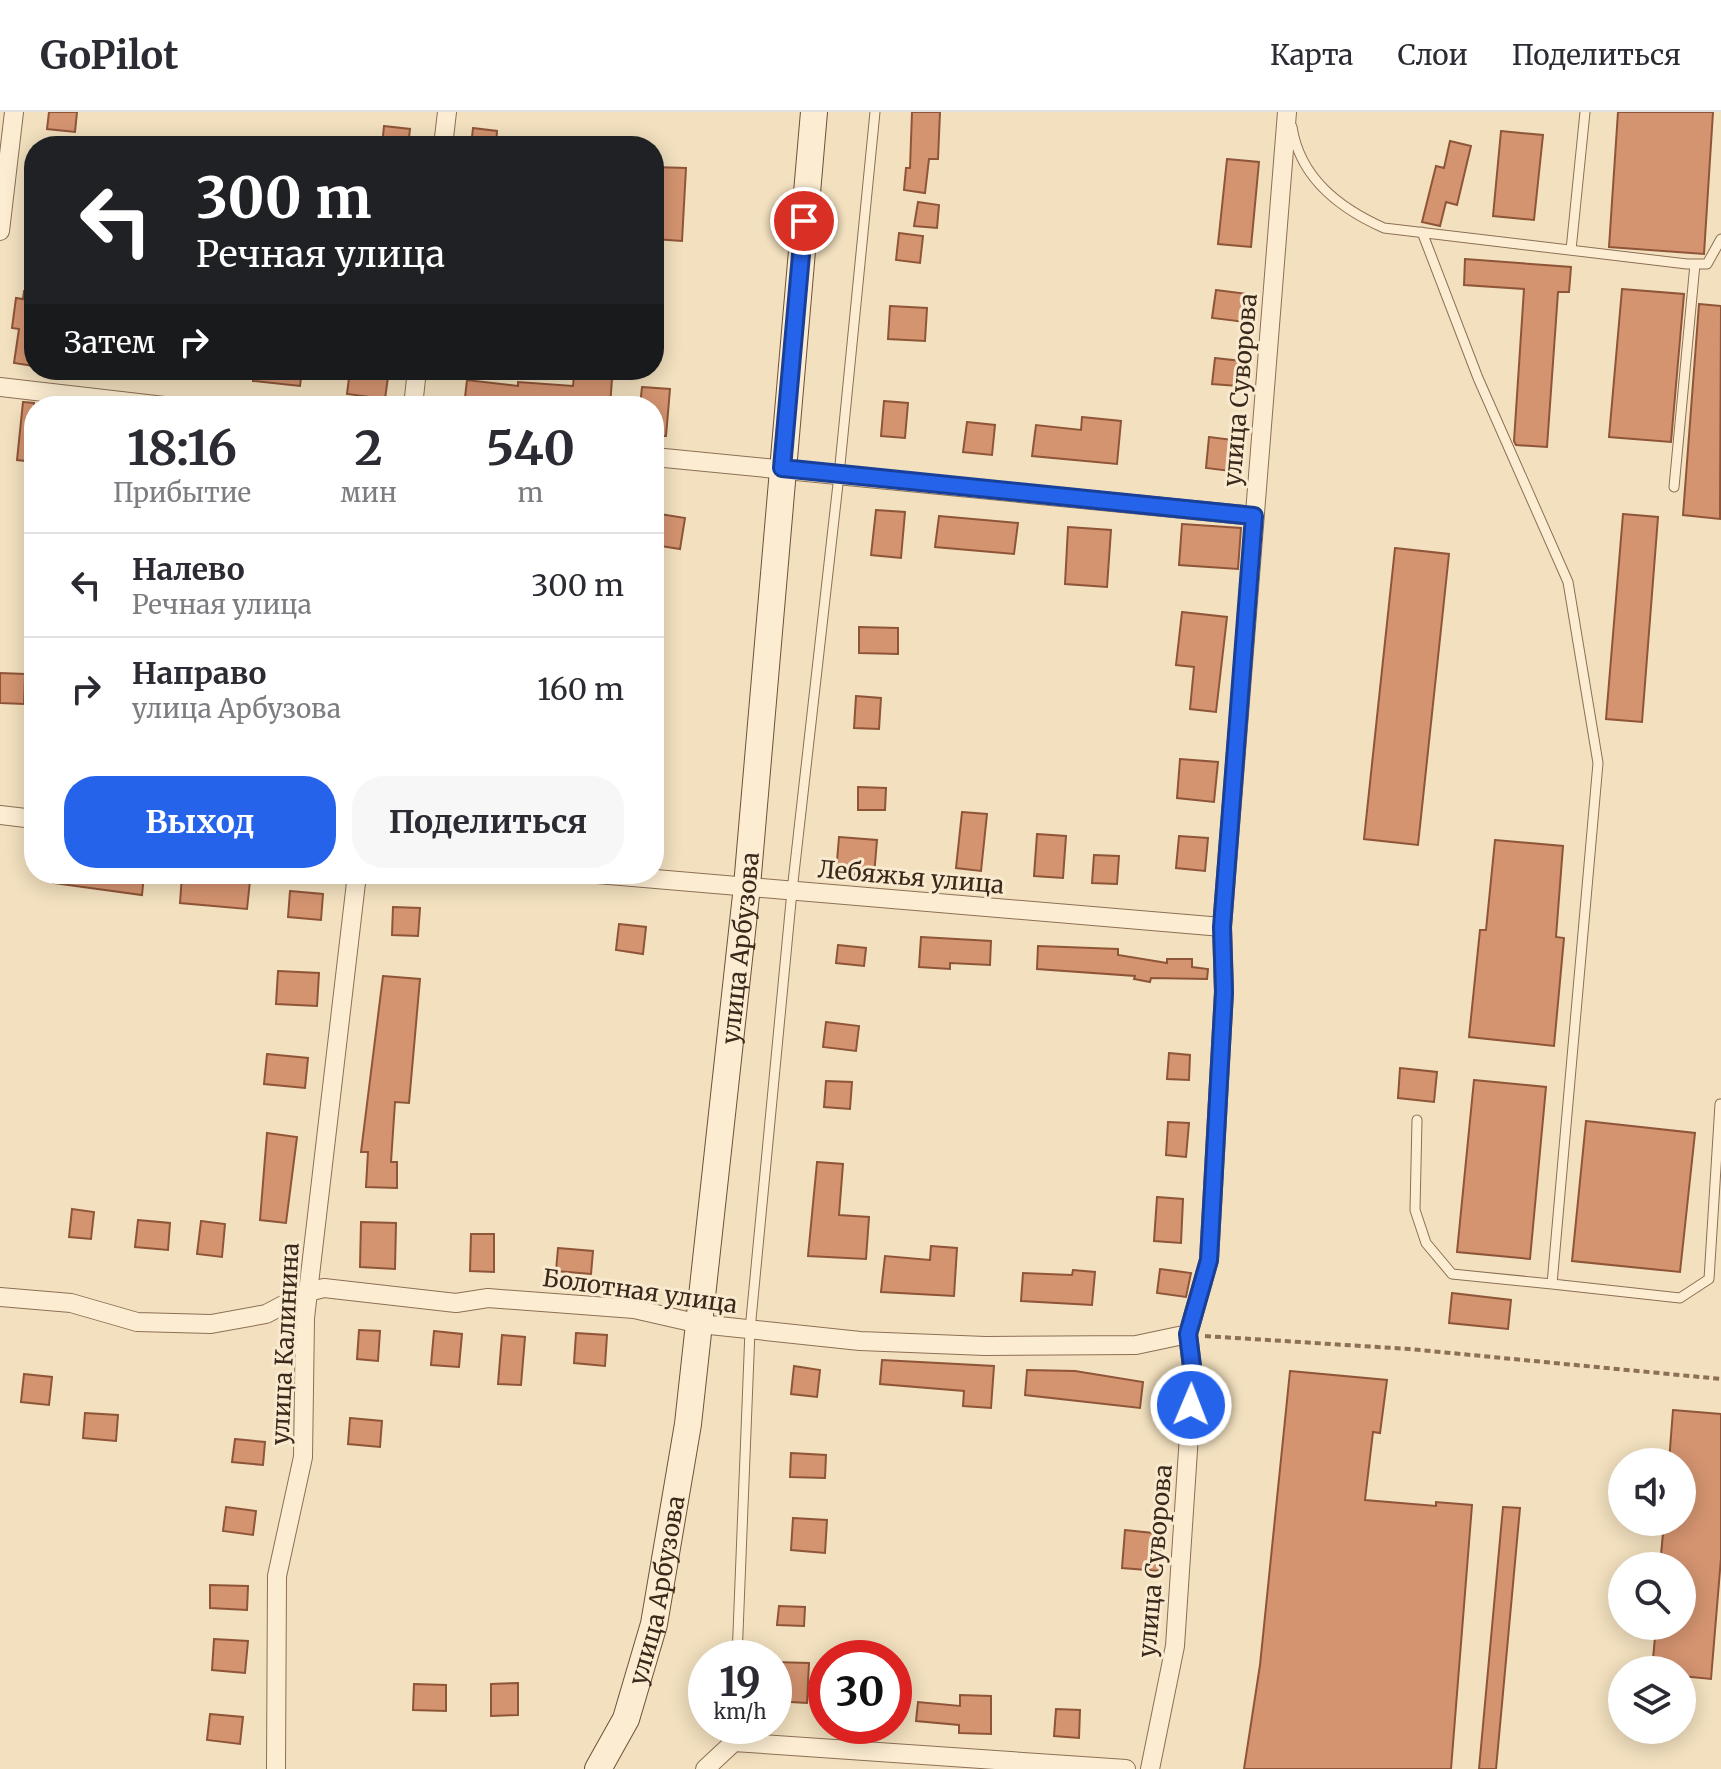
<!DOCTYPE html>
<html lang="ru">
<head>
<meta charset="utf-8">
<style>
	:root { --surface:#fff; --page:#f7f7f7; --text:#2b2b33; --muted:#7c7c81; --line:#e1e1e2; --accent:#2563eb }
	body { margin:0; font-family:Merriweather,serif; background:var(--page); color:var(--text); height:100vh; display:flex; flex-direction:column; font-size:30px; white-space:nowrap }
	* { box-sizing:border-box; margin:0 }
	p { font-size:26px; color:var(--muted) }
	.icon { flex:none; width:44px; height:44px; fill:none; stroke:currentColor; stroke-width:2; stroke-linecap:round; stroke-linejoin:round }
	.map { position:relative; flex:1; overflow:hidden }
	.side { position:absolute; left:24px; top:284px; width:640px; height:488px; display:flex; flex-direction:column; background:var(--surface); border-radius:32px; box-shadow:0 4px 20px #0003 }
	.side>* { flex:none }
	.top-card { position:absolute; left:24px; top:24px; width:640px; height:244px; border-radius:32px; box-shadow:0 4px 20px #0003; background:#202124; color:#fff; overflow:hidden }
	.tools { position:absolute; left:1608px; top:1336px; display:grid; gap:16px }
	.tools a { display:grid; place-items:center; width:88px; height:88px; border-radius:50%; background:var(--surface); box-shadow:0 4px 20px #0003; font-size:40px }
	.speed { position:absolute; left:688px; top:1528px; display:flex; gap:16px; font-size:40px; font-weight:700; text-align:center }
	.speed>* { display:grid; place-content:center; width:104px; height:104px; border-radius:50%; background:var(--surface); box-shadow:0 4px 20px #0003; line-height:1 }
	.speed small { font-size:20px; font-weight:400 }
	.speed .limit { border:12px solid #d22; background:#fff; color:#111 }
	.pin { position:absolute; display:grid; place-items:center; width:68px; height:68px; color:#fff; margin:-34px; border:4px solid #fff; border-radius:50%; box-shadow:0 2px 8px #0007 }
	.me { position:absolute; width:88px; margin:-44px; rotate:1deg; stroke-linejoin:round; filter:drop-shadow(0 0 6px #0008) }
	.turn { display:flex; align-items:center; gap:28px; height:168px; padding:0 40px; font-size:36px }
	.turn .icon { width:104px; height:104px; stroke-width:2.5 }
	.turn b { display:block; font-size:56px; line-height:68px }
	.then { display:flex; align-items:center; height:76px; padding:0 40px; background:#0003; gap:16px; font-size:30px }
	.eta { display:flex; justify-content:space-evenly; align-items:center; height:136px; text-align:center }
	.eta b { font-size:48px; font-weight:700; line-height:56px }
	.cta { display:flex; gap:16px; margin-top:auto; padding:16px 40px }
	.cta a { flex:1; height:92px; border-radius:32px; background:var(--accent); color:#fff; font-size:32px; font-weight:700; line-height:92px; text-align:center }
	.cta a+a { background:var(--page); color:var(--text) }
	ul { padding:0; list-style:none }
	li { display:flex; align-items:center; gap:24px; height:104px; padding:0 40px; border-top:2px solid var(--line) }
	li div { flex:1 }
	li b { display:block; font-size:30px }
	li em { font-style:normal }
	header { display:flex; align-items:center; gap:48px; box-sizing:border-box; height:112px; padding:0 40px; background:var(--surface); border-bottom:2px solid var(--line) }
	header strong { font-size:38px }
	nav { display:flex; gap:44px; margin-inline-start:auto; font-size:28px }
	.map>svg:first-child { display:block }
	.building { fill:#d49470; stroke:#8e5538; stroke-width:2 }
	.lines { fill:none; stroke-linecap:round; stroke-linejoin:round }
	.lane-casing { stroke:#8d6f55; stroke-width:11 }
	.street-casing { stroke:#8d6f55; stroke-width:20 }
	.secondary-casing { stroke:#6e5038; stroke-width:28 }
	.path { stroke:#8d6f55; stroke-width:4; stroke-dasharray:6 4; stroke-linecap:butt }
	.lane { stroke:#fcedd2; stroke-width:9 }
	.street { stroke:#fcedd2; stroke-width:18 }
	.secondary { stroke:#fcedd2; stroke-width:26 }
	.route-casing { stroke:#184099; stroke-width:20 }
	.route { stroke:#2563eb; stroke-width:14 }
	.labels { text-anchor:middle; dominant-baseline:central; stroke-width:6; stroke-linejoin:round; paint-order:stroke }
	.street-label { font-size:24px; fill:#3a281b; stroke:#f9eacf }
</style>
</head>
<body>
<header>
<strong>GoPilot</strong>
<nav><a>Карта</a><a>Слои</a><a>Поделиться</a></nav>
</header>
<div class="map">
<svg width="1721" height="1657" viewBox="0 0 1721 1657">
	<rect width="100%" height="100%" fill="#f2e0be"/>
	<path class="building" d="M 49,0 L 77,0 L 75,20 L 47,17 Z
		M 912,0 L 940,0 L 938,47 L 929,47 L 925,81 L 904,78 L 906,56 L 910,56 Z
		M 1618,0 L 1713,0 L 1704,142 L 1609,135 Z
		M 384,14 L 410,17 L 408,34 L 382,34 Z
		M 473,16 L 497,19 L 496,34 L 471,34 Z
		M 1501,19 L 1543,23 L 1534,108 L 1493,104 Z
		M 1450,29 L 1471,34 L 1457,93 L 1446,90 L 1440,114 L 1422,110 L 1436,54 L 1444,56 Z
		M 1227,47 L 1259,50 L 1251,135 L 1218,132 Z
		M 654,55 L 686,56 L 682,129 L 654,127 Z
		M 918,90 L 939,93 L 937,116 L 914,114 Z
		M 899,121 L 923,124 L 920,151 L 896,148 Z
		M 1465,147 L 1571,155 L 1569,180 L 1558,180 L 1547,335 L 1516,333 L 1514,329 L 1524,177 L 1464,173 Z
		M 1622,177 L 1684,182 L 1671,330 L 1609,325 Z
		M 1216,178 L 1248,182 L 1245,210 L 1212,206 Z
		M 24,179 L 34,179 L 34,254 L 14,251 L 19,217 L 12,216 L 16,186 L 23,187 Z
		M 1699,192 L 1721,194 L 1720,407 L 1683,403 Z
		M 890,194 L 927,196 L 925,229 L 888,227 Z
		M 1215,246 L 1241,249 L 1238,274 L 1212,272 Z
		M 254,258 L 302,258 L 300,274 L 253,269 Z
		M 350,258 L 389,258 L 385,287 L 347,282 Z
		M 574,264 L 612,267 L 610,294 L 464,294 L 467,268 L 518,274 L 518,270 L 573,274 Z
		M 642,275 L 670,277 L 666,324 L 654,324 L 654,294 L 640,294 Z
		M 884,289 L 908,291 L 905,326 L 881,324 Z
		M 23,290 L 34,291 L 34,350 L 17,348 Z
		M 1082,305 L 1121,309 L 1117,352 L 1032,344 L 1036,313 L 1081,318 Z
		M 967,310 L 995,313 L 992,343 L 963,340 Z
		M 1209,325 L 1241,329 L 1238,360 L 1206,356 Z
		M 876,398 L 905,400 L 901,446 L 871,443 Z
		M 654,401 L 685,406 L 680,437 L 654,433 Z
		M 1623,402 L 1658,405 L 1642,610 L 1606,607 Z
		M 939,404 L 1018,411 L 1014,442 L 935,435 Z
		M 1182,412 L 1241,416 L 1238,457 L 1179,453 Z
		M 1068,415 L 1111,418 L 1107,475 L 1065,472 Z
		M 1395,436 L 1449,442 L 1418,733 L 1364,727 Z
		M 1182,500 L 1227,505 L 1216,600 L 1190,597 L 1194,555 L 1176,553 Z
		M 859,515 L 898,516 L 898,542 L 859,541 Z
		M 0,561 L 25,562 L 24,592 L 0,591 Z
		M 856,584 L 881,586 L 879,617 L 854,616 Z
		M 1180,647 L 1218,650 L 1214,690 L 1177,686 Z
		M 858,675 L 886,676 L 885,698 L 858,698 Z
		M 962,700 L 987,702 L 981,759 L 956,756 Z
		M 1037,722 L 1066,724 L 1063,766 L 1034,764 Z
		M 1179,724 L 1208,726 L 1205,759 L 1176,756 Z
		M 839,725 L 877,728 L 874,764 L 836,761 Z
		M 1495,728 L 1563,734 L 1556,825 L 1564,826 L 1554,934 L 1469,925 L 1480,818 L 1486,818 Z
		M 1094,743 L 1119,744 L 1117,772 L 1092,771 Z
		M 54,762 L 144,762 L 142,783 L 53,771 Z
		M 182,763 L 250,769 L 247,797 L 180,791 Z
		M 290,779 L 323,782 L 321,808 L 288,805 Z
		M 393,795 L 420,796 L 418,824 L 392,823 Z
		M 619,812 L 646,815 L 643,842 L 616,838 Z
		M 921,825 L 991,829 L 990,853 L 950,851 L 950,857 L 919,855 Z
		M 838,833 L 866,836 L 864,854 L 836,851 Z
		M 1038,834 L 1118,837 L 1118,843 L 1167,851 L 1167,847 L 1192,847 L 1192,855 L 1208,857 L 1207,867 L 1151,866 L 1150,870 L 1134,867 L 1135,864 L 1037,857 Z
		M 278,859 L 319,861 L 317,894 L 276,892 Z
		M 383,864 L 420,867 L 409,991 L 395,990 L 391,1050 L 397,1050 L 397,1076 L 366,1075 L 368,1040 L 361,1040 Z
		M 826,910 L 859,914 L 856,939 L 823,935 Z
		M 1169,941 L 1190,943 L 1189,968 L 1167,967 Z
		M 267,942 L 308,946 L 305,976 L 264,972 Z
		M 1400,956 L 1437,960 L 1434,990 L 1398,986 Z
		M 1474,968 L 1546,975 L 1530,1147 L 1457,1140 Z
		M 826,969 L 852,970 L 850,997 L 824,995 Z
		M 1586,1009 L 1695,1021 L 1680,1160 L 1572,1149 Z
		M 1168,1010 L 1189,1011 L 1186,1045 L 1166,1043 Z
		M 267,1021 L 297,1025 L 286,1111 L 260,1108 Z
		M 817,1050 L 843,1052 L 839,1103 L 869,1105 L 866,1147 L 808,1144 Z
		M 1157,1085 L 1183,1087 L 1181,1131 L 1154,1129 Z
		M 72,1097 L 94,1100 L 91,1127 L 69,1125 Z
		M 138,1108 L 170,1111 L 168,1138 L 135,1135 Z
		M 201,1109 L 225,1112 L 222,1145 L 197,1142 Z
		M 361,1110 L 396,1111 L 395,1157 L 360,1155 Z
		M 471,1122 L 494,1122 L 494,1160 L 470,1159 Z
		M 931,1134 L 957,1136 L 954,1184 L 881,1180 L 885,1144 L 930,1148 Z
		M 558,1136 L 593,1139 L 591,1162 L 556,1159 Z
		M 1160,1157 L 1191,1161 L 1186,1185 L 1157,1181 Z
		M 1073,1158 L 1095,1160 L 1092,1193 L 1021,1189 L 1023,1161 L 1072,1163 Z
		M 1452,1181 L 1511,1188 L 1508,1217 L 1449,1211 Z
		M 359,1218 L 380,1219 L 378,1249 L 357,1247 Z
		M 434,1219 L 462,1222 L 459,1255 L 431,1253 Z
		M 576,1221 L 607,1223 L 605,1254 L 574,1251 Z
		M 502,1223 L 525,1225 L 521,1273 L 498,1272 Z
		M 882,1248 L 994,1254 L 991,1296 L 963,1294 L 964,1279 L 880,1272 Z
		M 794,1254 L 820,1258 L 817,1285 L 791,1282 Z
		M 1027,1258 L 1075,1259 L 1143,1270 L 1140,1296 L 1025,1283 Z
		M 1290,1259 L 1387,1268 L 1380,1321 L 1373,1320 L 1365,1388 L 1436,1394 L 1436,1390 L 1472,1393 L 1451,1657 L 1244,1657 L 1260,1553 Z
		M 24,1262 L 52,1265 L 49,1293 L 21,1290 Z
		M 1673,1298 L 1721,1302 L 1721,1446 L 1711,1567 L 1682,1564 L 1682,1558 L 1652,1558 L 1656,1514 L 1682,1514 L 1682,1454 L 1660,1454 L 1664,1410 L 1682,1410 L 1682,1350 L 1669,1350 Z
		M 85,1301 L 118,1303 L 116,1329 L 83,1326 Z
		M 350,1306 L 382,1309 L 380,1335 L 348,1332 Z
		M 235,1327 L 265,1330 L 263,1353 L 232,1350 Z
		M 791,1341 L 826,1343 L 825,1366 L 790,1365 Z
		M 226,1395 L 256,1399 L 253,1423 L 223,1419 Z
		M 1503,1395 L 1520,1396 L 1496,1657 L 1479,1657 Z
		M 793,1406 L 827,1408 L 825,1441 L 791,1438 Z
		M 1125,1418 L 1162,1422 L 1159,1459 L 1122,1456 Z
		M 210,1473 L 248,1474 L 247,1498 L 210,1496 Z
		M 779,1494 L 805,1495 L 804,1514 L 777,1513 Z
		M 214,1527 L 248,1529 L 245,1561 L 212,1558 Z
		M 774,1550 L 809,1551 L 807,1591 L 774,1589 Z
		M 518,1571 L 518,1603 L 491,1604 L 491,1572 Z
		M 414,1572 L 446,1573 L 446,1599 L 413,1598 Z
		M 960,1583 L 991,1584 L 991,1622 L 959,1621 L 959,1613 L 916,1609 L 918,1590 L 960,1594 Z
		M 1056,1597 L 1080,1598 L 1079,1626 L 1054,1624 Z
		M 210,1602 L 243,1605 L 240,1632 L 207,1628 Z"/>
	<g class="lines">
		<defs>
			<path id="lane" d="M 1292,15 C 1300,66 1339,96 1384,116 L 1687,152 L 1707,152 L 1721,127
				M 1422,120 L 1478,266 L 1568,470 L 1598,651 L 1552,1172 L 1680,1186 L 1709,1167 L 1720,992
				M 1571,138 L 1585,0
				M 1674,375 L 1695,152
				M 1417,1008 L 1415,1098 L 1426,1131 L 1452,1162 L 1552,1172
				M 737,1546 L 750,1218 L 792,779 L 839,363 L 875,0
				M 734,1630 L 735,1614"/>
			<path id="street" d="M 443,34 L 447,0
				M 0,119 L 14,0
				M 0,275 L 164,294
				M 413,294 L 417,258
				M 654,345 L 1254,404
				M 0,703 L 34,707
				M 597,762 L 1222,815
				M 0,1185 L 71,1191 L 137,1210 L 211,1212 L 266,1202 L 308,1180 L 324,1176 L 456,1191 L 488,1186 L 634,1197 L 700,1212 L 860,1229 L 985,1234 L 1136,1233 L 1188,1222
				M 276,1657 L 277,1464 L 303,1345 L 305,1206 L 357,762
				M 705,1657 L 734,1630 L 1126,1657
				M 1150,1657 L 1175,1534 L 1193,1263 L 1188,1222 L 1209,1148 L 1224,880 L 1222,815 L 1287,0"/>
			<g id="secondary">
				<path id="s1" d="M 598,1657 L 626,1607 L 654,1512 L 688,1312 L 747,774 L 814,0"/>
			</g>
		</defs>
		<use href="#lane" class="lane-casing"/>
		<use href="#street" class="street-casing"/>
		<use href="#secondary" class="secondary-casing"/>
		<path class="path" d="M 1205,1224 L 1409,1237 L 1721,1267"/>
		<use href="#lane" class="lane"/>
		<use href="#street" class="street"/>
		<use href="#secondary" class="secondary"/>
	</g>
	<g class="lines">
		<defs>
			<path id="route" d="M 804,109 L 782,356 L 1254,404 L 1222,815 L 1224,880 L 1209,1148 L 1188,1222 L 1193,1263 L 1191,1293"/>
		</defs>
		<use href="#route" class="route-casing"/>
		<use href="#route" class="route"/>
	</g>
	<g class="labels">
		<g class="street-label">
			<text transform="translate(1240 278) rotate(-85)">улица Суворова</text>
			<text transform="translate(911 765) rotate(5)">Лебяжья улица</text>
			<text stroke="none"><textPath href="#s1" startOffset="838">улица Арбузова</textPath></text>
			<text transform="translate(640 1179) rotate(8)">Болотная улица</text>
			<text transform="translate(285 1232) rotate(-87)">улица Калинина</text>
			<text transform="translate(1155 1449) rotate(-85)">улица Суворова</text>
			<text stroke="none"><textPath href="#s1" startOffset="190">улица Арбузова</textPath></text>
		</g>
	</g>
</svg>
<div class="tools">
<a><svg class="icon" aria-label="sound" viewBox="0 0 24 24"><path d="M4 9h4l5-4v14l-5-4H4zM17 9q2 3 0 6"/></svg></a>
<a><svg class="icon" aria-label="search" viewBox="0 0 24 24"><circle cx="10" cy="10" r="6"/><path d="M15 15l6 6"/></svg></a>
<a><svg class="icon" aria-label="layers" viewBox="0 0 24 24"><path d="M12 4l9 5-9 5-9-5zM3 14l9 5 9-5"/></svg></a>
</div>
<div class="speed"><div>19<small>km/h</small></div><div class="limit">30</div></div>
<div class="pin" style="left:804px;top:109px;background:#d93025"><svg class="icon" aria-label="arrive" viewBox="0 0 24 24"><path d="M6 21V4h12l-3 4 3 4H6"/></svg></div>
<svg class="me" style="left:1191px;top:1293px" viewBox="-20 -20 40 40"><circle r="17" fill="#2563eb" stroke="#fff" stroke-width="3"/><path d="M0-11L8 9 0 5-8 9z" fill="#fff"/></svg>
<div class="top-card">
<div class="turn"><svg class="icon" aria-label="left" viewBox="0 0 24 24"><path d="M17 20v-9H6M10 6l-5 5 5 5"/></svg><div><b>300 m</b>Речная улица</div></div>
<div class="then">Затем<svg class="icon" aria-label="right" viewBox="0 0 24 24"><path d="M7 20v-9h11M14 6l5 5-5 5"/></svg></div>
</div>
<section class="side">
<div class="eta">
<div><b>18:16</b><p>Прибытие</p></div>
<div><b>2</b><p>мин</p></div>
<div><b>540</b><p>m</p></div>
</div>
<ul>
<li><svg class="icon" aria-label="left" viewBox="0 0 24 24"><path d="M17 20v-9H6M10 6l-5 5 5 5"/></svg><div><b>Налево</b><p>Речная улица</p></div><em>300 m</em></li>
<li><svg class="icon" aria-label="right" viewBox="0 0 24 24"><path d="M7 20v-9h11M14 6l5 5-5 5"/></svg><div><b>Направо</b><p>улица Арбузова</p></div><em>160 m</em></li>
</ul>
<div class="cta"><a>Выход</a><a>Поделиться</a></div>
</section>
</div>
</body>
</html>
